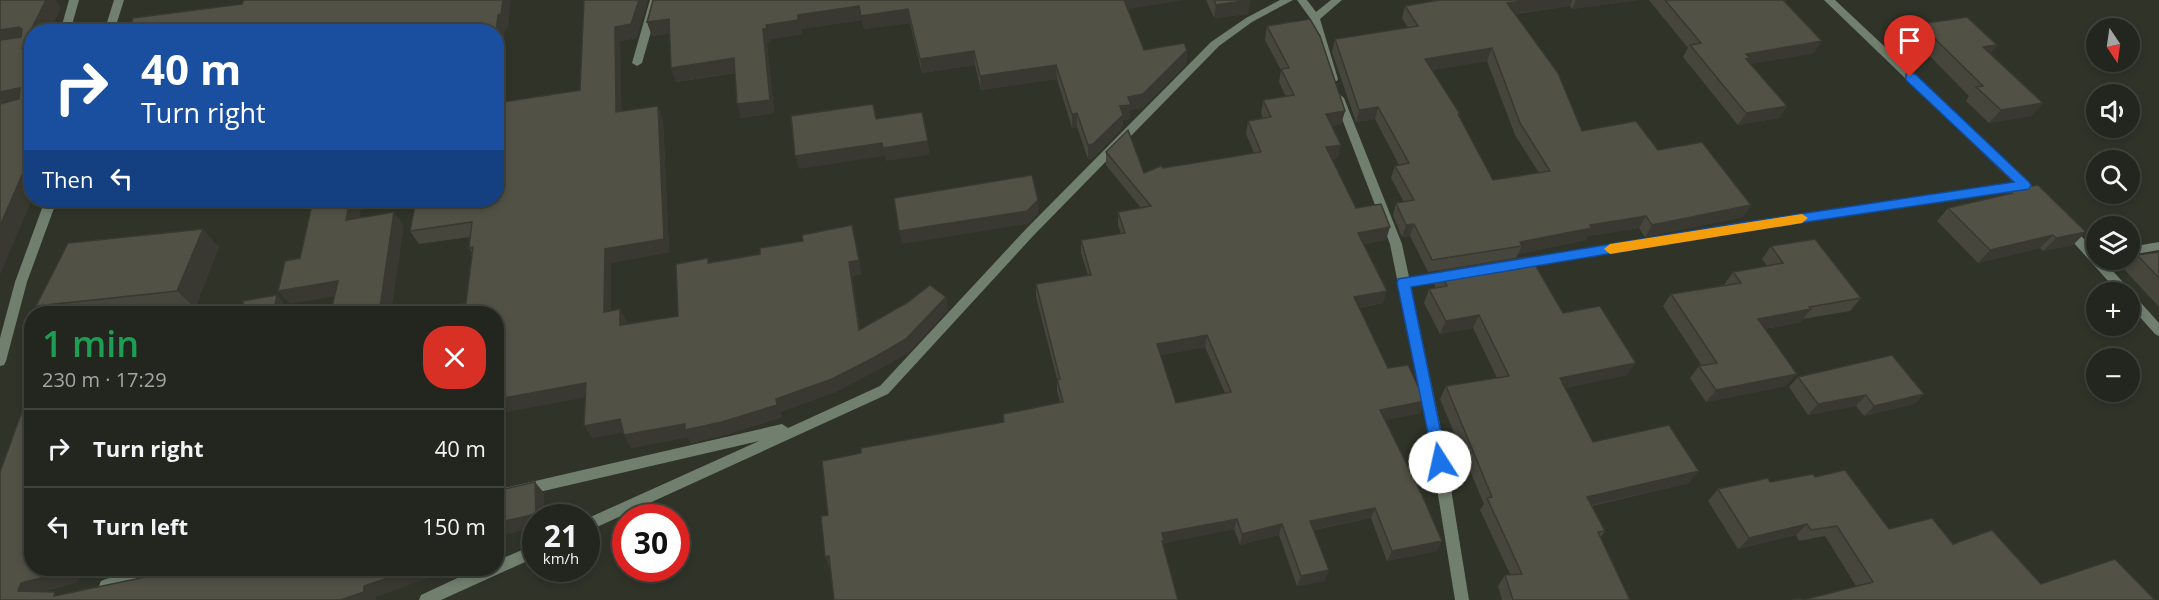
<!DOCTYPE html>
<html lang="en">
<head>
<meta charset="utf-8">
<style>
	:root { --surface:#23261e; --page:#2f322b; --text:#f1f3f6; --muted:#a3a5a4; --line:#40433c }
	body { margin:0; font-family:"Open Sans",sans-serif; background:var(--page); color:var(--text); height:100vh; display:flex; flex-direction:column; font-size:22px; white-space:nowrap }
	* { box-sizing:border-box; margin:0 }
	p { font-size:20px; color:var(--muted) }
	.icon { flex:none; width:33px; height:33px; fill:none; stroke:currentColor; stroke-width:2; stroke-linecap:round; stroke-linejoin:round }
	.map { position:relative; flex:1; overflow:hidden }
	.drawer { position:absolute; left:24px; top:306px; width:480px; height:270px; display:flex; flex-direction:column; background:var(--surface); border-radius:24px; box-shadow:0 3px 9px #0003,0 0 0 2px var(--line) }
	.drawer>* { flex:none }
	.banner { position:absolute; left:24px; top:24px; width:480px; height:183px; border-radius:24px; box-shadow:0 3px 9px #0003,0 0 0 2px var(--line); background:#1a4fa0; color:#fff; overflow:hidden }
	.needle { width:39px; rotate:167deg }
	.buttons { position:absolute; left:2086px; top:18px; display:grid; gap:12px }
	.buttons a { display:grid; place-items:center; width:54px; height:54px; border-radius:50%; background:var(--surface); box-shadow:0 3px 9px #0003,0 0 0 2px var(--line); font-size:30px }
	.speed { position:absolute; left:522px; top:504px; display:flex; gap:12px; font-size:30px; font-weight:700; text-align:center }
	.speed>* { display:grid; place-content:center; width:78px; height:78px; border-radius:50%; background:var(--surface); box-shadow:0 3px 9px #0003,0 0 0 2px var(--line); line-height:1 }
	.speed small { font-size:15px; font-weight:400 }
	.speed .limit { border:9px solid #d22; background:#fff; color:#111 }
	.pin { position:absolute; display:grid; place-items:center; width:51px; height:51px; color:#fff; margin:-62px -26px; border-radius:50% 50% 50% 0; rotate:-45deg; box-shadow:0 0 6px #0007 }
	.pin .icon { rotate:45deg }
	.me { position:absolute; width:66px; margin:-33px; rotate:350deg; stroke-linejoin:round; filter:drop-shadow(0 0 4px #0008) }
	.turn { display:flex; align-items:center; gap:21px; height:126px; padding:0 18px; font-size:27px }
	.turn .icon { width:78px; height:78px; stroke-width:2.5 }
	.turn b { display:block; font-size:42px; line-height:51px }
	.then { display:flex; align-items:center; height:57px; padding:0 18px; background:#0003; gap:12px; font-size:22px }
	.round { display:grid; place-items:center; flex:none; width:63px; height:63px; border-radius:24px; background:var(--page) }
	.overview { display:flex; align-items:center; justify-content:space-between; height:102px; padding:0 18px }
	h1 { font-size:36px; font-weight:600; line-height:45px; color:#1e9e55 }
	ul { padding:0; list-style:none }
	li { display:flex; align-items:center; gap:18px; height:78px; padding:0 18px; border-top:2px solid var(--line) }
	li div { flex:1 }
	li b { display:block; font-size:22px }
	li em { font-style:normal }
	.map>svg:first-child { display:block }
	.lines { fill:none; stroke-linecap:round; stroke-linejoin:round }
	.service { fill:#707f6e; fill-rule:evenodd }
	.minor { fill:#707f6e; fill-rule:evenodd }
	.wall { fill:#47463c; fill-rule:evenodd }
	.shaded-wall { fill:#393931 }
	.building { fill:#525146; stroke:#393931; stroke-width:1.5; fill-rule:evenodd }
	.route { fill:#1a73e8; stroke:#114b97; stroke-width:1.5 }
	.slow { fill:#f59e0b }
</style>
</head>
<body>
<div class="map">
<svg width="2159" height="600" viewBox="0 0 2159 600">
	<rect width="100%" height="100%" fill="#2f3328"/>
	<g class="lines">
		<path class="service" d="M 69,0 L 79,0 L 70,32 L 60,32 Z"/>
		<path class="minor" d="M 114,0 L 124,0 L 114,32 L 104,32 Z
			M 650,0 L 660,0 L 642,63 L 637,66 L 632,63 Z
			M 1280,0 L 1293,0 L 1252,22 L 1219,46 L 1034,235 L 888,394 L 586,532 L 586,519 L 759,441 L 496,502 L 496,490 L 782,424 L 788,428 L 880,386 L 1026,229 L 1211,42 L 1246,18 Z
			M 1297,0 L 1307,0 L 1316,12 L 1331,0 L 1342,0 L 1320,19 L 1338,79 L 1337,81 L 1329,81 L 1328,79 L 1310,18 Z
			M 1824,0 L 1835,0 L 2029,182 L 2034,189 L 2032,192 L 2028,193 L 2022,190 L 1739,232 L 1519,269 L 1515,267 L 1513,264 L 1519,259 L 1739,224 L 2014,183 Z
			M 1339,94 L 1344,98 L 1402,244 L 1409,277 L 1452,270 L 1458,275 L 1452,280 L 1411,286 L 1443,439 L 1469,600 L 1455,600 L 1429,439 L 1390,244 L 1334,98 Z
			M 45,200 L 57,200 L 27,282 L 6,361 L 4,365 L 0,366 L 0,338 L 15,282 Z
			M 2068,225 L 2072,226 L 2097,253 L 2097,260 L 2103,260 L 2129,289 L 2130,293 L 2134,295 L 2159,323 L 2159,336 L 2155,334 L 2130,306 L 2130,292 L 2118,292 L 2064,232 L 2062,229 Z
			M 2159,242 L 2159,250 L 2130,255 L 2130,247 Z
			M 536,544 L 536,557 L 441,600 L 419,600 L 421,595 L 479,568 L 496,568 L 496,561 Z
			M 151,568 L 188,568 L 186,573 L 181,575 L 106,593 L 101,591 L 99,586 L 101,581 L 106,579 Z"/>
	</g>
	<path class="wall" d="M 584,0 L 637,38 L 620,41 L 621,111 L 663,120 L 669,252 L 611,263 L 611,311 L 620,309 L 627,322 L 627,324 L 678,316 L 710,263 L 862,274 L 852,276 L 860,329 L 946,297 L 948,310 L 909,352 L 878,370 L 835,392 L 780,412 L 782,417 L 728,434 L 691,443 L 688,437 L 631,448 L 623,432 L 592,438 L 585,397 L 506,412 L 503,455 L 466,303 L 472,253 L 469,248 L 470,237 L 419,244 L 410,231 L 580,90 Z
		M 653,0 L 1128,9 L 1144,50 L 1187,50 L 1186,64 L 1142,108 L 1130,110 L 1130,119 L 1123,120 L 1122,128 L 1093,158 L 1088,159 L 1077,127 L 1072,128 L 1057,79 L 981,90 L 975,65 L 922,73 L 910,23 L 864,29 L 862,20 L 801,29 L 802,34 L 770,39 L 770,42 L 767,43 L 774,113 L 741,118 L 735,73 L 676,82 L 671,68 L 670,33 L 652,36 L 647,22 Z
		M 1206,0 L 1250,0 L 1248,14 L 1214,18 Z
		M 1439,0 L 1638,0 L 1572,9 L 1570,6 L 1515,14 L 1582,131 L 1658,150 L 1751,205 L 1743,217 L 1645,237 L 1639,228 L 1588,236 L 1586,240 L 1518,254 L 1516,258 L 1428,272 L 1410,236 L 1402,237 L 1393,215 L 1396,203 L 1404,202 L 1391,178 L 1395,166 L 1399,165 L 1375,119 L 1356,122 L 1332,52 L 1335,39 L 1408,28 L 1402,18 L 1405,6 ZM 1487,61 L 1515,135 L 1539,173 L 1493,180 L 1459,116 L 1460,114 L 1432,70 Z
		M 1649,0 L 1787,0 L 1783,1 L 1814,53 L 1750,64 L 1787,106 L 1779,118 L 1738,125 L 1683,57 L 1688,48 Z
		M 1920,24 L 1997,45 L 1990,54 L 2043,103 L 2031,116 L 1989,123 L 1966,101 L 1969,96 L 1911,37 Z
		M 1267,26 L 1345,111 L 1341,124 L 1331,126 L 1338,158 L 1332,159 L 1356,208 L 1386,240 L 1363,244 L 1383,303 L 1359,308 L 1388,368 L 1425,401 L 1420,413 L 1385,420 L 1437,551 L 1387,561 L 1371,518 L 1314,530 L 1325,581 L 1297,586 L 1279,535 L 1240,545 L 1234,529 L 1164,543 L 1164,547 L 829,568 L 828,515 L 861,453 L 1003,422 L 1003,414 L 1060,402 L 1057,391 L 1057,379 L 1036,297 L 1036,284 L 1088,275 L 1081,253 L 1081,240 L 1121,234 L 1118,225 L 1118,212 L 1141,208 L 1106,165 L 1106,152 L 1144,173 L 1163,168 L 1254,153 L 1246,134 L 1248,121 L 1263,118 L 1261,113 L 1263,100 L 1286,97 L 1279,82 L 1281,70 L 1265,40 ZM 1205,347 L 1225,393 L 1176,403 L 1161,355 Z
		M 2009,190 L 2073,245 L 2043,251 L 2040,248 L 1978,263 L 1937,221 L 1948,208 L 2005,194 Z
		M 1771,246 L 1861,298 L 1850,311 L 1803,319 L 1801,322 L 1765,329 L 1786,386 L 1706,402 L 1690,378 L 1699,366 L 1702,366 L 1663,306 L 1671,294 L 1724,285 L 1733,272 L 1767,266 L 1762,259 Z
		M 219,247 L 195,308 L 146,314 L 45,314 L 36,306 Z
		M 2159,252 L 2159,307 L 2123,268 L 2137,255 Z
		M 1440,271 L 1563,313 L 1627,375 L 1565,388 L 1593,442 L 1689,483 L 1592,506 L 1605,531 L 1600,538 L 1630,600 L 1502,600 L 1498,586 L 1505,575 L 1510,574 L 1480,510 L 1484,504 L 1440,399 L 1446,386 L 1497,378 L 1473,328 L 1440,334 L 1424,303 L 1429,289 L 1436,288 L 1434,284 Z
		M 1798,377 L 1924,394 L 1914,404 L 1864,416 L 1856,406 L 1808,415 L 1789,387 Z
		M 1815,477 L 1889,529 L 1953,544 L 2041,584 L 2155,600 L 1856,586 L 1825,536 L 1799,541 L 1796,535 L 1738,549 L 1708,501 L 1718,489 L 1770,482 Z"/>
	<path class="shaded-wall" d="M 46,0 L 55,0 L 61,7 L 50,32 L 32,32 L 32,58 L 0,46 L 0,30 Z
		M 503,0 L 511,0 L 508,28 L 505,29 L 503,52 L 500,53 L 496,90 L 496,32 L 498,15 Z
		M 639,0 L 648,0 L 637,38 L 620,41 L 622,126 L 616,112 L 615,27 Z
		M 1122,0 L 1185,0 L 1122,10 Z
		M 1250,0 L 1248,14 L 1214,18 L 1216,5 Z
		M 1528,0 L 1572,0 L 1570,6 L 1503,15 L 1507,3 Z
		M 1576,0 L 1638,0 L 1572,9 Z
		M 859,6 L 862,20 L 801,29 L 802,34 L 770,39 L 770,42 L 767,43 L 774,113 L 741,118 L 737,104 L 763,29 L 766,25 L 798,15 Z
		M 908,9 L 910,23 L 864,29 L 861,16 Z
		M 669,19 L 674,33 L 652,36 L 647,22 Z
		M 1822,41 L 1814,53 L 1746,65 L 1746,54 Z
		M 1997,45 L 1986,59 L 1983,47 Z
		M 1492,48 L 1487,61 L 1422,72 L 1425,59 Z
		M 1187,50 L 1186,64 L 1142,108 L 1130,110 L 1130,119 L 1123,120 L 1122,128 L 1093,158 L 1088,159 L 1088,145 L 1128,97 Z
		M 974,51 L 975,65 L 922,73 L 920,59 Z
		M 734,58 L 738,72 L 676,82 L 671,68 Z
		M 1056,65 L 1057,79 L 981,90 L 980,76 Z
		M 20,88 L 32,100 L 0,108 L 0,92 Z
		M 2043,103 L 2031,116 L 1989,123 L 2001,110 Z
		M 658,106 L 663,120 L 669,252 L 611,263 L 611,325 L 604,312 L 605,249 Z
		M 1787,106 L 1779,118 L 1738,125 L 1746,113 Z
		M 1378,107 L 1375,119 L 1356,122 L 1359,110 Z
		M 1345,111 L 1341,124 L 1323,127 L 1326,114 Z
		M 1077,113 L 1077,127 L 1072,128 L 1072,114 Z
		M 928,141 L 930,155 L 886,161 L 885,156 L 799,169 L 795,156 L 882,143 Z
		M 1341,145 L 1338,158 L 1323,160 L 1326,147 Z
		M 32,166 L 32,200 L 0,275 L 0,226 L 23,173 Z
		M 350,200 L 363,200 L 356,234 L 346,220 Z
		M 1038,200 L 1039,213 L 1028,224 L 902,244 L 899,231 Z
		M 1751,205 L 1743,217 L 1645,237 L 1652,225 Z
		M 394,212 L 404,226 L 391,314 L 379,314 Z
		M 1646,216 L 1639,228 L 1588,236 L 1586,240 L 1518,254 L 1522,246 L 1520,242 L 1590,225 Z
		M 1414,224 L 1410,236 L 1402,237 L 1406,225 Z
		M 852,225 L 862,274 L 852,276 L 862,342 L 859,330 L 849,262 Z
		M 1390,227 L 1386,240 L 1354,245 L 1358,233 Z
		M 203,229 L 219,247 L 195,308 L 177,291 Z
		M 2086,232 L 2073,245 L 2043,251 L 2056,238 Z
		M 2053,235 L 2040,248 L 1978,263 L 1990,250 Z
		M 338,281 L 348,294 L 290,304 L 278,291 Z
		M 1387,291 L 1383,303 L 1350,309 L 1354,297 Z
		M 277,295 L 288,308 L 287,314 L 273,314 Z
		M 946,297 L 948,310 L 909,352 L 878,370 L 835,392 L 780,412 L 782,417 L 728,434 L 691,443 L 688,437 L 631,448 L 624,435 L 776,399 Z
		M 347,305 L 355,314 L 338,314 L 332,307 Z
		M 620,309 L 627,322 L 626,338 L 620,325 Z
		M 1811,309 L 1801,322 L 1748,332 L 1758,319 Z
		M 1479,315 L 1473,328 L 1440,334 L 1446,321 Z
		M 1207,335 L 1205,347 L 1156,356 L 1157,344 Z
		M 1636,363 L 1627,375 L 1553,391 L 1560,378 Z
		M 1797,374 L 1786,386 L 1706,402 L 1716,390 Z
		M 586,383 L 593,396 L 506,412 L 503,455 L 496,456 L 496,413 L 498,399 Z
		M 1924,394 L 1914,404 L 1864,416 L 1874,406 Z
		M 1866,395 L 1856,406 L 1808,415 L 1818,404 Z
		M 1425,401 L 1420,413 L 1376,422 L 1380,410 Z
		M 620,419 L 627,432 L 592,438 L 584,426 Z
		M 1699,471 L 1689,483 L 1579,508 L 1587,497 Z
		M 535,482 L 544,493 L 544,518 L 536,518 L 536,527 L 496,537 L 496,523 Z
		M 1375,508 L 1371,518 L 1306,531 L 1310,521 Z
		M 1237,519 L 1234,529 L 1164,543 L 1163,551 L 1162,533 Z
		M 1282,524 L 1279,535 L 1240,545 L 1242,534 Z
		M 1807,524 L 1796,535 L 1738,549 L 1749,538 Z
		M 1442,541 L 1437,551 L 1387,561 L 1392,551 Z
		M 829,556 L 833,567 L 829,568 L 825,557 Z
		M 62,568 L 81,568 L 77,583 L 38,593 L 18,591 L 21,583 Z
		M 416,568 L 436,568 L 437,575 L 376,597 L 376,600 L 340,600 L 364,586 Z
		M 1329,570 L 1325,581 L 1297,586 L 1301,576 Z"/>
	<path class="building" d="M 0,0 L 46,0 L 22,48 L 32,46 L 32,166 L 29,172 L 23,173 L 0,226 L 0,104 L 19,99 L 20,88 L 0,92 L 0,40 L 21,37 L 22,29 L 19,27 L 0,30 Z
		M 244,0 L 503,0 L 501,14 L 498,15 L 496,32 L 128,32 L 133,18 L 242,4 Z
		M 584,0 L 639,0 L 631,24 L 615,27 L 616,112 L 658,106 L 664,239 L 605,249 L 604,312 L 620,309 L 620,325 L 678,316 L 676,264 L 708,258 L 708,263 L 760,254 L 760,248 L 803,241 L 802,235 L 852,225 L 859,260 L 849,262 L 859,330 L 908,302 L 930,285 L 946,297 L 906,339 L 875,357 L 832,379 L 776,399 L 777,405 L 722,422 L 685,430 L 685,424 L 624,435 L 620,419 L 584,426 L 586,383 L 498,399 L 496,413 L 496,314 L 408,314 L 466,303 L 473,247 L 469,248 L 472,222 L 410,231 L 416,200 L 496,200 L 496,103 L 580,90 Z
		M 653,0 L 1124,0 L 1144,50 L 1184,43 L 1187,50 L 1143,94 L 1128,97 L 1131,105 L 1120,106 L 1123,115 L 1093,144 L 1088,145 L 1077,113 L 1072,114 L 1056,65 L 980,76 L 974,51 L 920,59 L 908,9 L 861,16 L 859,6 L 798,15 L 798,20 L 766,25 L 767,29 L 763,29 L 770,100 L 737,104 L 734,58 L 671,68 L 669,19 L 647,22 Z
		M 1214,0 L 1250,0 L 1216,5 Z
		M 1439,0 L 1528,0 L 1507,3 L 1558,73 L 1582,131 L 1636,121 L 1658,150 L 1702,142 L 1751,205 L 1652,225 L 1646,216 L 1590,225 L 1592,228 L 1520,242 L 1522,246 L 1432,260 L 1414,224 L 1406,225 L 1396,203 L 1414,200 L 1395,166 L 1409,163 L 1378,107 L 1359,110 L 1335,39 L 1418,26 L 1405,6 ZM 1492,48 L 1520,123 L 1550,171 L 1493,180 L 1458,114 L 1460,114 L 1425,59 Z
		M 1665,0 L 1783,0 L 1822,41 L 1746,54 L 1750,58 L 1746,59 L 1787,106 L 1746,113 L 1690,45 L 1701,43 Z
		M 1967,17 L 1997,45 L 1983,47 L 2043,103 L 2001,110 L 1976,87 L 1983,86 L 1920,24 Z
		M 1310,19 L 1320,36 L 1345,111 L 1326,114 L 1341,145 L 1326,147 L 1356,208 L 1381,204 L 1390,227 L 1358,233 L 1387,291 L 1354,297 L 1388,368 L 1408,365 L 1425,401 L 1380,410 L 1422,495 L 1442,541 L 1392,551 L 1375,508 L 1310,521 L 1329,570 L 1301,576 L 1282,524 L 1242,534 L 1237,519 L 1162,533 L 1164,541 L 1162,541 L 1178,600 L 834,600 L 829,556 L 825,557 L 821,516 L 828,515 L 822,461 L 861,453 L 861,448 L 1004,422 L 1003,414 L 1063,402 L 1057,379 L 1060,379 L 1036,284 L 1091,275 L 1081,240 L 1125,233 L 1118,212 L 1151,206 L 1106,152 L 1128,130 L 1144,173 L 1161,166 L 1163,168 L 1261,152 L 1248,121 L 1271,117 L 1263,100 L 1294,95 L 1281,69 L 1289,68 L 1267,26 ZM 1207,335 L 1231,392 L 1176,403 L 1157,344 Z
		M 873,104 L 876,119 L 922,112 L 928,141 L 883,148 L 882,143 L 795,156 L 791,116 Z
		M 1032,175 L 1038,200 L 1027,211 L 899,231 L 894,198 Z
		M 2038,185 L 2086,232 L 2056,238 L 2053,235 L 1990,250 L 1948,208 L 2012,193 L 2009,190 Z
		M 313,200 L 350,200 L 346,220 L 394,212 L 379,314 L 346,314 L 347,305 L 332,307 L 338,281 L 278,291 L 285,261 L 300,258 Z
		M 203,229 L 177,291 L 36,306 L 68,243 Z
		M 1815,239 L 1861,298 L 1809,307 L 1811,309 L 1758,319 L 1797,374 L 1716,390 L 1699,366 L 1717,363 L 1671,294 L 1741,283 L 1733,272 L 1783,263 L 1771,246 Z
		M 2159,252 L 2159,278 L 2137,255 Z
		M 1530,256 L 1563,313 L 1600,306 L 1636,363 L 1560,378 L 1593,442 L 1669,425 L 1699,471 L 1587,497 L 1605,531 L 1598,532 L 1630,600 L 1513,600 L 1505,575 L 1522,574 L 1487,498 L 1492,497 L 1446,386 L 1509,376 L 1479,315 L 1446,321 L 1429,289 L 1447,286 L 1440,271 Z
		M 277,295 L 273,314 L 244,314 L 243,301 Z
		M 1892,355 L 1924,394 L 1874,406 L 1866,395 L 1818,404 L 1798,377 Z
		M 32,384 L 32,568 L 62,568 L 61,573 L 21,583 L 18,591 L 55,592 L 54,596 L 189,568 L 416,568 L 364,586 L 364,592 L 340,600 L 0,600 L 0,472 Z
		M 1845,470 L 1889,529 L 1932,518 L 1953,544 L 1992,530 L 2041,584 L 2115,559 L 2155,600 L 1803,600 L 1873,582 L 1837,526 L 1811,530 L 1807,524 L 1749,538 L 1718,489 L 1768,478 L 1770,482 L 1813,474 L 1815,477 Z
		M 535,482 L 536,514 L 496,523 L 496,491 Z
		M 1801,598 L 1802,600 L 1791,600 Z"/>
	<path class="route" d="M 1910,73 L 1915,74 L 2029,182 L 2031,185 L 2029,189 L 1739,232 L 1411,287 L 1447,462 L 1445,467 L 1440,469 L 1435,467 L 1397,283 L 1398,279 L 1739,223 L 2014,182 L 1906,80 L 1906,74 Z"/>
	<path class="slow" d="M 1802,214 L 1808,218 L 1802,223 L 1610,254 L 1604,249 L 1610,244 Z"/>
</svg>
<div class="buttons">
<a><svg class="needle" viewBox="-14 -14 28 28"><path d="M0-13l5 13h-10z" fill="#e53935"/><path d="M0 13l5-13h-10z" fill="#a3a5a4"/></svg></a>
<a><svg class="icon" aria-label="sound" viewBox="0 0 24 24"><path d="M4 9h4l5-4v14l-5-4H4zM17 9q2 3 0 6"/></svg></a>
<a><svg class="icon" aria-label="search" viewBox="0 0 24 24"><circle cx="10" cy="10" r="6"/><path d="M15 15l6 6"/></svg></a>
<a><svg class="icon" aria-label="layers" viewBox="0 0 24 24"><path d="M12 4l9 5-9 5-9-5zM3 14l9 5 9-5"/></svg></a>
<a>+</a>
<a>−</a>
</div>
<div class="speed"><div>21<small>km/h</small></div><div class="limit">30</div></div>
<div class="pin" style="left:1910px;top:77px;background:#d93025"><svg class="icon" aria-label="arrive" viewBox="0 0 24 24"><path d="M6 21V4h12l-3 4 3 4H6"/></svg></div>
<svg class="me" style="left:1440px;top:462px" viewBox="-20 -20 40 40"><circle r="19" fill="#fff"/><path d="M0-13L10 11 0 6-10 11z" fill="#1a73e8"/></svg>
<div class="banner">
<div class="turn"><svg class="icon" aria-label="right" viewBox="0 0 24 24"><path d="M7 20v-9h11M14 6l5 5-5 5"/></svg><div><b>40 m</b>Turn right</div></div>
<div class="then">Then<svg class="icon" aria-label="left" viewBox="0 0 24 24"><path d="M17 20v-9H6M10 6l-5 5 5 5"/></svg></div>
</div>
<section class="drawer">
<div class="overview"><div><h1>1 min</h1><p>230 m · 17:29</p></div><a class="round" style="background:#d93025;color:#fff"><svg class="icon" aria-label="close" viewBox="0 0 24 24"><path d="M6 6l12 12M18 6L6 18"/></svg></a></div>
<ul>
<li><svg class="icon" aria-label="right" viewBox="0 0 24 24"><path d="M7 20v-9h11M14 6l5 5-5 5"/></svg><div><b>Turn right</b></div><em>40 m</em></li>
<li><svg class="icon" aria-label="left" viewBox="0 0 24 24"><path d="M17 20v-9H6M10 6l-5 5 5 5"/></svg><div><b>Turn left</b></div><em>150 m</em></li>
</ul>
</section>
</div>
</body>
</html>
